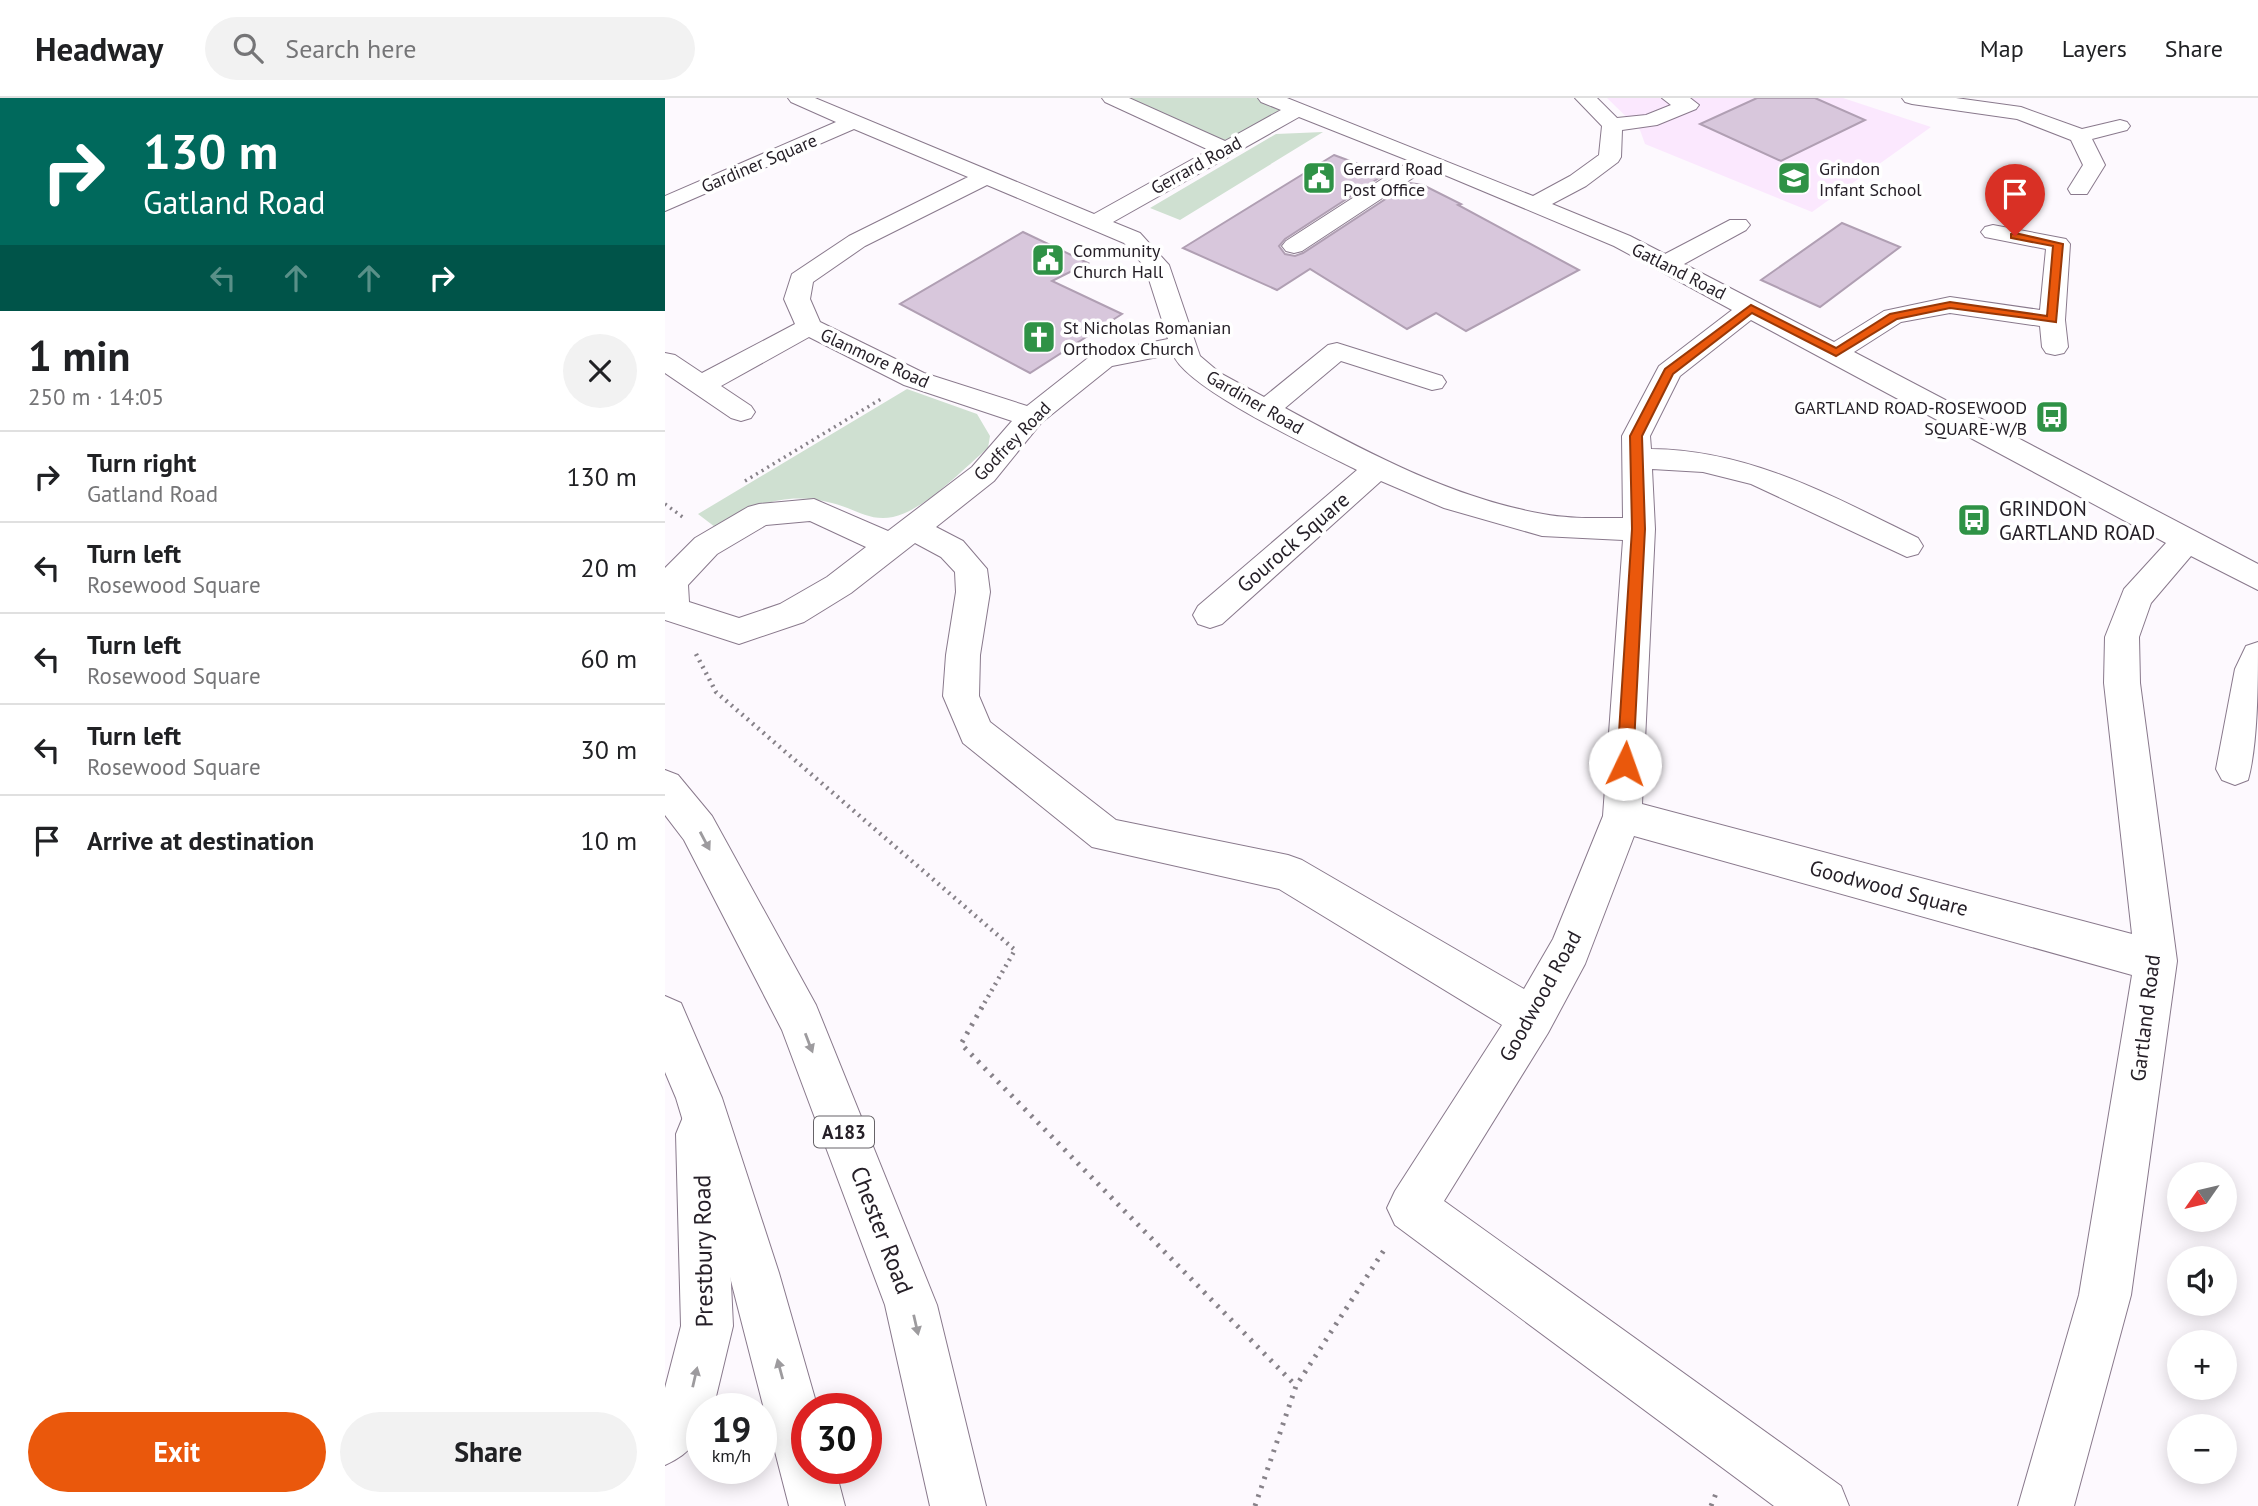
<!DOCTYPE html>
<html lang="en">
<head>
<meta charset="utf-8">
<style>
	:root { --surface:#fff; --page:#f2f2f2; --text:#202124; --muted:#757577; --line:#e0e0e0; --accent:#ea580c }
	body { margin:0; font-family:"PT Sans",sans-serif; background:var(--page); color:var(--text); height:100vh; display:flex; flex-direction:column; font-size:26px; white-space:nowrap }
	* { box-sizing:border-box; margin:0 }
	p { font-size:23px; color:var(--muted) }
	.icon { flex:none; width:38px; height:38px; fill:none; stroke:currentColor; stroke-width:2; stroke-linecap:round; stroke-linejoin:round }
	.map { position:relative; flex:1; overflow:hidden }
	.details { display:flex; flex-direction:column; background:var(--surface); width:665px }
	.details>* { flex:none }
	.guide { background:#00695c; color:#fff; overflow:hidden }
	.needle { width:46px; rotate:236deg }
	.controls { position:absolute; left:1502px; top:1064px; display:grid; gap:14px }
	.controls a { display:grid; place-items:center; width:70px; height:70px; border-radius:50%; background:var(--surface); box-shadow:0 4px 18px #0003; font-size:35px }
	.speed { position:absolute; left:21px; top:1295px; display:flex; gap:14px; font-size:35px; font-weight:700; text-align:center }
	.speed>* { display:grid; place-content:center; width:91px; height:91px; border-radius:50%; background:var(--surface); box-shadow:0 4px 18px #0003; line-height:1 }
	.speed small { font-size:18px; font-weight:400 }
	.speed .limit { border:10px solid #d22; background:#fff; color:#111 }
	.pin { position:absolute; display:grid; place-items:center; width:60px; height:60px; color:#fff; margin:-72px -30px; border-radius:50% 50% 50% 0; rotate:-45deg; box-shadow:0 0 7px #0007 }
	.pin .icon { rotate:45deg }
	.me { position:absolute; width:77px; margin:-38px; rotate:3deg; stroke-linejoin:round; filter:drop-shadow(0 0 5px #0008) }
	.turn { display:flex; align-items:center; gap:24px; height:147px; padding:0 28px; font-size:32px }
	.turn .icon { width:91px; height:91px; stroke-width:2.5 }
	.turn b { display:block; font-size:49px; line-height:60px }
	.lanes { display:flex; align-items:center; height:66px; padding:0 28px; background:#0003; justify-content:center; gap:35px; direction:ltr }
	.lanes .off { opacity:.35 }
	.round { display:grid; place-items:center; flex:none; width:74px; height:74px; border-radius:37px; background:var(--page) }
	.overview { display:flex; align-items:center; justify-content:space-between; height:119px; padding:0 28px }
	h1 { font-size:42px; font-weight:700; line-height:52px }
	.action { display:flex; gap:14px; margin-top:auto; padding:14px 28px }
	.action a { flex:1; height:80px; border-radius:42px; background:var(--accent); color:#fff; font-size:28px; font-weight:700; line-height:80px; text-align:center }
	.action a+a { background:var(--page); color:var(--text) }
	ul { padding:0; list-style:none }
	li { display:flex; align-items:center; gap:21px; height:91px; padding:0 28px; border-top:2px solid var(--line) }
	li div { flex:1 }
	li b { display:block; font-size:26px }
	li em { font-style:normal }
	header { display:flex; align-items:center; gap:42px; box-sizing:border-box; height:98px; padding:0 35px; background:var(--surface); border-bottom:2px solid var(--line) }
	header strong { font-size:33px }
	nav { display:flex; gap:38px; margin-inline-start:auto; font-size:24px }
	.search { width:490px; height:63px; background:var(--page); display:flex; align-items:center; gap:18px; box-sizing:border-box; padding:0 24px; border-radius:38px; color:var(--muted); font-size:26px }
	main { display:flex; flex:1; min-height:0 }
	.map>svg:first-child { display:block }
	.built { fill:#fbe8fe }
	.green { fill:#cfe0d1 }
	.building { fill:#d8c7dc; stroke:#b09fb3; stroke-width:2 }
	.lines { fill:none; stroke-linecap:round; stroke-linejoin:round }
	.minor-casing { stroke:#89798c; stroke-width:2 }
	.major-casing { stroke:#89798c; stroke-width:2 }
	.path-far2 { stroke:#878289; stroke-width:3.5; stroke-dasharray:2 4.5; stroke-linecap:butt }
	.path-far1 { stroke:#878289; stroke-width:4.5; stroke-dasharray:2 5; stroke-linecap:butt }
	.path { stroke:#878289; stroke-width:5; stroke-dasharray:2.5 7; stroke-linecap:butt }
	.minor { fill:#fff; fill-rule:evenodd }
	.major { fill:#fff; fill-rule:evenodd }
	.oneway { fill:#9d9b9e }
	.route { fill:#ea580c; stroke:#983908; stroke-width:2 }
	.labels { text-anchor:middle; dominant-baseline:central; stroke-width:7; stroke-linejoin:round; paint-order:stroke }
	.far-street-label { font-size:18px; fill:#262028; stroke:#fff }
	.far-poi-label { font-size:18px; fill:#262028; stroke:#fff; text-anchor:start }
	.shield { fill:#fff; stroke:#676368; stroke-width:2 }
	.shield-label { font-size:19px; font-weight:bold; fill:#262028 }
	.poi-label { font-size:21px; fill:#262028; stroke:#fff; text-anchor:start }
	.street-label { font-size:21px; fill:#262028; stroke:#fff }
	.near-street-label { font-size:24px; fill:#262028; stroke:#fff }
</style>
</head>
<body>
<header>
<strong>Headway</strong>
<div class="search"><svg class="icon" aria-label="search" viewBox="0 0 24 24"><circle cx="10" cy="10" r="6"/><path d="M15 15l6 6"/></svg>Search here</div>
<nav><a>Map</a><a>Layers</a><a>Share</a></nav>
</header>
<main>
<section class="details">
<div class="guide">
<div class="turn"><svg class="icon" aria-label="right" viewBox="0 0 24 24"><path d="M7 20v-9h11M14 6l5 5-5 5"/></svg><div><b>130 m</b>Gatland Road</div></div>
<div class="lanes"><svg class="icon off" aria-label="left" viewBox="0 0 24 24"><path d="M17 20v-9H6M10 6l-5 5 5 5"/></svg><svg class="icon off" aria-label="ahead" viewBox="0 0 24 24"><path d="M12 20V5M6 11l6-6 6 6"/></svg><svg class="icon off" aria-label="ahead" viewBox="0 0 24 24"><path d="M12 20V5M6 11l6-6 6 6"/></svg><svg class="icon" aria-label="right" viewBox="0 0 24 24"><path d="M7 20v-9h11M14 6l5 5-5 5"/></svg></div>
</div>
<div class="overview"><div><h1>1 min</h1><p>250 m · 14:05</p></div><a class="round"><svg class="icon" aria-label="close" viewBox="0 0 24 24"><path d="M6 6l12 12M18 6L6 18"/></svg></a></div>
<ul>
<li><svg class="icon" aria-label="right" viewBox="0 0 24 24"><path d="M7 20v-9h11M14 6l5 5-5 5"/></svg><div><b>Turn right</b><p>Gatland Road</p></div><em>130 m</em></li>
<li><svg class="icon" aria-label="left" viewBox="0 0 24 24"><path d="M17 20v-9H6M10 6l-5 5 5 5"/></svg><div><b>Turn left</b><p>Rosewood Square</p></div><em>20 m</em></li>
<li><svg class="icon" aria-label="left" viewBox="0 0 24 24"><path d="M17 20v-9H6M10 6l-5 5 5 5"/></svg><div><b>Turn left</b><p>Rosewood Square</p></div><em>60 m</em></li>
<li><svg class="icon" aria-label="left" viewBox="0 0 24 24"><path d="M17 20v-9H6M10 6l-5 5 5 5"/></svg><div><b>Turn left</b><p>Rosewood Square</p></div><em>30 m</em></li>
<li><svg class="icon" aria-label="arrive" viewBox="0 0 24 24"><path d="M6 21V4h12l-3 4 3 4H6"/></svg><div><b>Arrive at destination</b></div><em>10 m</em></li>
</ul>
<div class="action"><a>Exit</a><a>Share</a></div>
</section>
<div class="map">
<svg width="1593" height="1408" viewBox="0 0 1593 1408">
	<rect width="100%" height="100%" fill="#fdf9fe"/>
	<path class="built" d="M 942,0 L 1178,0 L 1266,29 L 1147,114 L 980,46 L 975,32 Z"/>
	<path class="green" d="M 447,0 L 603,0 L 632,11 L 560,51 Z
		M 658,34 L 515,122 L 485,110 L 611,36 Z
		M 242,291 L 312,316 L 325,338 L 323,350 C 298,371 260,412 228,419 C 204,424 189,410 167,405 C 118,393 92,407 50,429 L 33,416 Z"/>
	<path class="building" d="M 1092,0 L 1150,0 L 1200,22 L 1116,63 L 1035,26 Z
		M 669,57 L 720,76 L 620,141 L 614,148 L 620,156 L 630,158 L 638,155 L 745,85 L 758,87 L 796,106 L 793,107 L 914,172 L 801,233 L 771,215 L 742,231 L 645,171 L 612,192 L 518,150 Z
		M 1177,125 L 1235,149 L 1155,209 L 1096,182 Z
		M 358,134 L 423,165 L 387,183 L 457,216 L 365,275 L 235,206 Z"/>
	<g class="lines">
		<defs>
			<path id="minor" d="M 123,0 L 150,0 L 429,116 L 544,52 L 440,4 L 437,0 L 464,0 L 560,43 L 616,12 L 596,4 L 593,0 L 622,0 L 868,98 L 905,78 L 934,57 L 937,28 L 910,0 L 932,0 L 952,20 L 981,17 L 1006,7 L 997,0 L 1025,0 L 1034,7 L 1031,11 L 992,27 L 957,32 L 956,59 L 953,64 L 921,88 L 887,106 L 965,138 L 1000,156 L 1065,122 L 1081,122 L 1085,127 L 1081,132 L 1019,166 L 1169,244 L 1219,213 L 1285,199 L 1375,212 L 1381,151 L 1320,139 L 1316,134 L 1320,129 L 1328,127 L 1401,141 L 1405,146 L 1400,222 L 1403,249 L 1399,255 L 1390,257 L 1381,255 L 1377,249 L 1375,228 L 1285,215 L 1236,224 L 1189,254 L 1593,466 L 1593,492 L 1526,458 L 1486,505 L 1474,539 L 1475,585 L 1512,863 L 1466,1197 L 1409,1408 L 1353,1408 L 1414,1197 L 1467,877 L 969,738 L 920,866 L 883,935 L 779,1103 L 1176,1388 L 1184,1408 L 1109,1408 L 730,1127 L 722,1110 L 730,1093 L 837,927 L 614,791 L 427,749 L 298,645 L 278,598 L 281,557 L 291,494 L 290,474 L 276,459 L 250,445 L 186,495 L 139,524 L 74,546 L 0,522 L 0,470 L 30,440 L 83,409 L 94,406 L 149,401 L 223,433 L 307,369 L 347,323 L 239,287 L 144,239 L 56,288 L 86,308 L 90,314 L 86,320 L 76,323 L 66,320 L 0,275 L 0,255 L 10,257 L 37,275 L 130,226 L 119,201 L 127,176 L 184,138 L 303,79 L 189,31 L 0,113 L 0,98 L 171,24 L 126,4 ZM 634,19 L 745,63 L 621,143 L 617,148 L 621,153 L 629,155 L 637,153 L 763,70 L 949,148 L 1067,212 L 994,268 L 957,338 L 958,420 C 931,420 904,421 878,416 C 787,400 701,354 620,310 L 676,263 L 767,292 L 777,290 L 781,284 L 777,278 L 672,245 L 663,247 L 599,299 L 555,275 L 535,258 L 504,167 L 475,135 L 448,124 ZM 322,87 L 459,145 L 480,169 L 503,241 L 428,256 L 362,308 L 259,275 L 155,224 L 145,201 L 148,184 L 200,148 ZM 1086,222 L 1501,445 L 1459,491 L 1440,539 L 1439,585 L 1467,836 L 977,706 L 990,431 L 987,371 L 1038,374 L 1086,386 L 1242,459 L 1253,456 L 1258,448 L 1253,440 C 1167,398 1085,352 986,351 L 985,338 L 1015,278 ZM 508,256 C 519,290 655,353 692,372 L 533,508 L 528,517 L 533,526 L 545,530 L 557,526 L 716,383 L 779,410 L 877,438 L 958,442 L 938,718 L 888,841 L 859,891 L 637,762 L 623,757 L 451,722 L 325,624 L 314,598 L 315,557 L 325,494 L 322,471 L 298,443 L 271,429 L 329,383 L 376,325 L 447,268 ZM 145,423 L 201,449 L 162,479 L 115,506 L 74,520 L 24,504 L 23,487 L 52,456 L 101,427 Z
				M 1237,0 L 1291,0 L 1356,9 L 1417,31 L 1455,22 L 1462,24 L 1465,28 L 1462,32 L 1427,41 L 1440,67 L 1422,96 L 1406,96 L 1403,91 L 1418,67 L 1406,42 L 1352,21 L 1247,6 L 1240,4 Z
				M 1593,544 C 1593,584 1593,646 1583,682 L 1570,687 L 1557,682 L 1551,671 L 1570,571 L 1581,548 Z
				M 35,1012 L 52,1019 L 59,1036 L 68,1228 L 48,1311 L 37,1311 C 37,1340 27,1355 0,1367 L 0,1290 L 16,1228 L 11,1036 L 18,1019 Z"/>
			<path id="major" d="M 0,672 L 13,677 L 47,718 L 151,907 L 272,1207 L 321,1408 L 265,1408 L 220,1207 L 117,932 L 19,742 L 0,717 Z
				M 0,898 L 16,905 L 57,1000 L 114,1175 L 153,1311 L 142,1311 L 142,1370 L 170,1370 L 180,1408 L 124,1408 L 64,1175 L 11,1000 L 0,974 Z"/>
		</defs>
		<use href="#minor" class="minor-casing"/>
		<use href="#major" class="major-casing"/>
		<path class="path-far2" d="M 80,383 L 216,301
			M 0,406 L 19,420"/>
		<path class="path-far1" d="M 31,556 L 51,594 L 350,852 L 316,911"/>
		<path class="path" d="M 317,909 L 296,946 L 631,1288
			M 590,1408 L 631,1288 L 721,1149
			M 1046,1408 L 1052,1393"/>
		<use href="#minor" class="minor"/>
		<use href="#major" class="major"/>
	</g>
	<defs><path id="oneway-solid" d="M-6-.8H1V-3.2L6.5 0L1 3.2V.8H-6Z" transform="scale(1.75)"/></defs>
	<g class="oneway">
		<use href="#oneway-solid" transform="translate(40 743) rotate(62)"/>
		<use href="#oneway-solid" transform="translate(144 945) rotate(69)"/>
		<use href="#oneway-solid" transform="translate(251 1227) rotate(77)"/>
		<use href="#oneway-solid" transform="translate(115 1271) rotate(-105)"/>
		<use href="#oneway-solid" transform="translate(30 1279) rotate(-77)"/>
	</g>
	<path class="route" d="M 1350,135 L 1398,146 L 1391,224 L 1285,210 L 1232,221 L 1171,258 L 1087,215 L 1008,276 L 977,338 L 980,431 L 968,666 L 960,672 L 954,670 L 952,666 L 967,431 L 965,338 L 1000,271 L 1086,207 L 1171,250 L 1225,216 L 1285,204 L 1382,218 L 1388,148 L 1346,140 L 1346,136 Z"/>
	<defs>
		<symbol id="civic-square" viewBox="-11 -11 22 22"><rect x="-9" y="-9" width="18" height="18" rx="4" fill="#2f9246" stroke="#fff"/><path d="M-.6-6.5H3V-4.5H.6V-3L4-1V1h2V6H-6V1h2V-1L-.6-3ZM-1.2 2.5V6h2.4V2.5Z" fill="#fff"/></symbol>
		<symbol id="school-square" viewBox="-11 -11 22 22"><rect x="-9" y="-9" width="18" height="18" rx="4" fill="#2f9246" stroke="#fff"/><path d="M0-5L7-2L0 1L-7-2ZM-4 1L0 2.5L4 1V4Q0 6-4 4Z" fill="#fff"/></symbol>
		<symbol id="church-square" viewBox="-11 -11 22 22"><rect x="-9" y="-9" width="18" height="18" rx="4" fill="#2f9246" stroke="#fff"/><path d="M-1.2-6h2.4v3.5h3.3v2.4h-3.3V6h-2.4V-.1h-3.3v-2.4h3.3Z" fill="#fff"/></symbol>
		<symbol id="bus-square" viewBox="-11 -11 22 22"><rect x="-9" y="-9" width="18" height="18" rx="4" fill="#2f9246" stroke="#fff"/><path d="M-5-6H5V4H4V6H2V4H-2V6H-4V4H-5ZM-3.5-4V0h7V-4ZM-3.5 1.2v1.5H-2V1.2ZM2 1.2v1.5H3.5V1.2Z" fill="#fff"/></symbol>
	</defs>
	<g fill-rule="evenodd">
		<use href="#civic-square" x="635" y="61" width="38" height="38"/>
		<use href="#school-square" x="1110" y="61" width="38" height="38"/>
		<use href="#civic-square" x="364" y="143" width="38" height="38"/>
		<use href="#church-square" x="355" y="220" width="38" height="38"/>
		<use href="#bus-square" x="1368" y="300" width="38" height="38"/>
		<use href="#bus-square" x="1290" y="403" width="38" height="38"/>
	</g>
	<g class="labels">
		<g class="far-street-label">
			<text transform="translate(94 65) rotate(-23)">Gardiner Square</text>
			<text transform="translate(531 67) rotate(-29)">Gerrard Road</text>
			<text transform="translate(1014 173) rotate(27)">Gatland Road</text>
			<text transform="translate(210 260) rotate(25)">Glanmore Road</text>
			<text transform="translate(590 304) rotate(30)">Gardiner Road</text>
			<text transform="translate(347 343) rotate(-46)">Godfrey Road</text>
		</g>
		<g class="far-poi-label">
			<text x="678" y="70">Gerrard Road<tspan x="678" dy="21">Post Office</tspan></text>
			<text x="1154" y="70">Grindon<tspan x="1154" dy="21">Infant School</tspan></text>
			<text x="408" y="152">Community<tspan x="408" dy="21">Church Hall</tspan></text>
			<text x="398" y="229">St Nicholas Romanian<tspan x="398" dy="21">Orthodox Church</tspan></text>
			<text x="1362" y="309" text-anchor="end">GARTLAND ROAD-ROSEWOOD<tspan x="1362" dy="21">SQUARE-W/B</tspan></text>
		</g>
		<rect class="shield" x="149" y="1018.5" width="60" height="31" rx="5"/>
		<g class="shield-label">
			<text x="179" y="1034">A183</text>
		</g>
		<g class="poi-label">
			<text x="1334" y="410">GRINDON<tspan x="1334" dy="24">GARTLAND ROAD</tspan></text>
		</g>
		<g class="street-label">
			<text transform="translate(628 444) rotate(-41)">Gourock Square</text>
			<text transform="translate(1224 790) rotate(15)">Goodwood Square</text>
			<text transform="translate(875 898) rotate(-61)">Goodwood Road</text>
			<text transform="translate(1480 920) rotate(-83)">Gartland Road</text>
		</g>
		<g class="near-street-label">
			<text transform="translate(217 1132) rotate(69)">Chester Road</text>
			<text transform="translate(38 1153) rotate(-91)">Prestbury Road</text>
		</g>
	</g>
</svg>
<div class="controls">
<a><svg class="needle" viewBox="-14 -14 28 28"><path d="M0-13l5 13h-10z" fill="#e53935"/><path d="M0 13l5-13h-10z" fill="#757577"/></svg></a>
<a><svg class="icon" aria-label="sound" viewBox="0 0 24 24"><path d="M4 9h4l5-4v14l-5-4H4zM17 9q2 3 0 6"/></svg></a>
<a>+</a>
<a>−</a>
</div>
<div class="speed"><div>19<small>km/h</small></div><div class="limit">30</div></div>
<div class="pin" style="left:1350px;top:138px;background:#d93025"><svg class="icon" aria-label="arrive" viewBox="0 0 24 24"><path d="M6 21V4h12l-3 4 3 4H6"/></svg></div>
<svg class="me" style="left:960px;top:666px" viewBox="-20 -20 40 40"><circle r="19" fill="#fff"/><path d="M0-13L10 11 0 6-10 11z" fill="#ea580c"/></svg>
</div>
</main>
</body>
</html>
